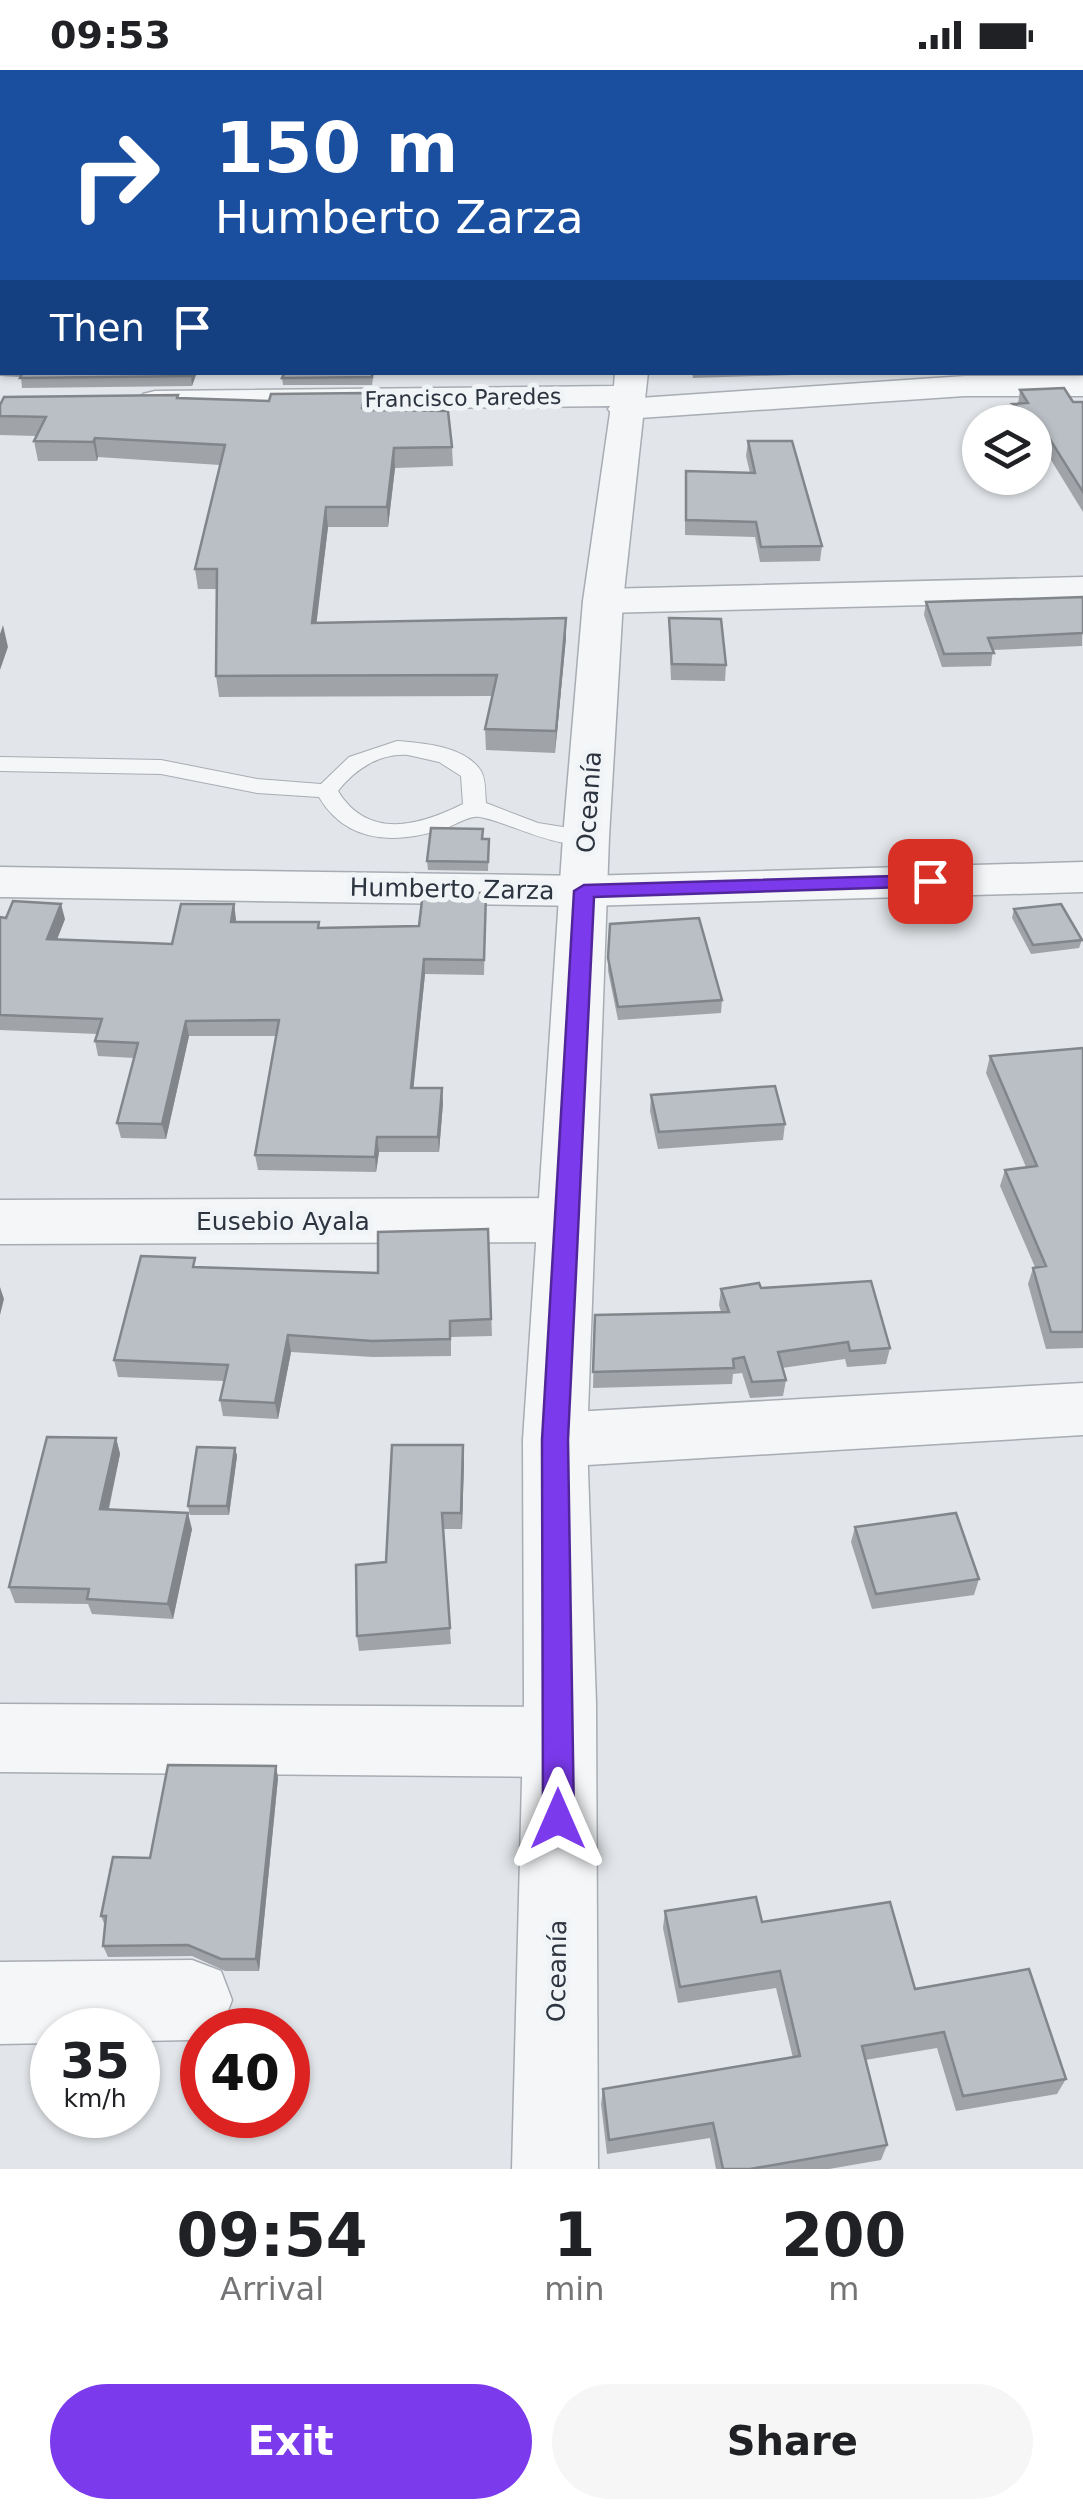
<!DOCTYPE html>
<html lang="en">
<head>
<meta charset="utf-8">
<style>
	:root { --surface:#fff; --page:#f6f6f6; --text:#202124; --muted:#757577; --accent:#7c3aed }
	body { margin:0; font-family:"DejaVu Sans",sans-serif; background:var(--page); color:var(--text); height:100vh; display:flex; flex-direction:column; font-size:38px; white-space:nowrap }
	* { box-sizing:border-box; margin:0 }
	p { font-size:32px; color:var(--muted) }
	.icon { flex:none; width:55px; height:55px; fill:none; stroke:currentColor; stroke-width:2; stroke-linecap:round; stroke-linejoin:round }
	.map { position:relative; height:2099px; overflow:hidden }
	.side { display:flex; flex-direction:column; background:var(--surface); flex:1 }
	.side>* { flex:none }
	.hud { position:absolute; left:0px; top:0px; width:1085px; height:305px; box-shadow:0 2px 8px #0004; background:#1a4fa0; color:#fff; overflow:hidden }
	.buttons { position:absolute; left:962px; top:335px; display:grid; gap:20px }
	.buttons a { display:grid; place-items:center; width:90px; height:90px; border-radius:50%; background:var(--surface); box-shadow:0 2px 8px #0004; font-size:50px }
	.speed { position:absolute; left:30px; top:1938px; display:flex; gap:20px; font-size:50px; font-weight:700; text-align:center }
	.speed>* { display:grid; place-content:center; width:130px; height:130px; border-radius:50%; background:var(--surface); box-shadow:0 2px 8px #0004; line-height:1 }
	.speed small { font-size:25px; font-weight:400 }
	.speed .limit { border:15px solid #d22; background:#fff; color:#111 }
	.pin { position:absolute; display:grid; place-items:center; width:85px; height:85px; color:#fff; margin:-42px; border-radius:20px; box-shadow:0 5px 15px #0006 }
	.me { position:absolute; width:110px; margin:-55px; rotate:0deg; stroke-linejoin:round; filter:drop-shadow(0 0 8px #0008) }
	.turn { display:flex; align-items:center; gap:35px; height:210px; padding:0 50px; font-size:45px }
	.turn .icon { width:130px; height:130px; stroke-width:2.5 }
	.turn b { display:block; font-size:70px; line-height:85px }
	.then { display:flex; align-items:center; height:95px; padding:0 50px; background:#0003; gap:20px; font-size:38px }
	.eta { display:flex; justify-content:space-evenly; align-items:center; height:170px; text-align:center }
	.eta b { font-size:60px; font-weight:600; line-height:70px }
	.action { display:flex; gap:20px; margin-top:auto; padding:20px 50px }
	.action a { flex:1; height:115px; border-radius:60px; background:var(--accent); color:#fff; font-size:40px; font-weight:600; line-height:115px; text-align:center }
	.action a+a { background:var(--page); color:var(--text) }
	.status { display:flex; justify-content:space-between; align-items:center; height:70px; padding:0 50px; background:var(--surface); direction:ltr }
	.status svg { height:28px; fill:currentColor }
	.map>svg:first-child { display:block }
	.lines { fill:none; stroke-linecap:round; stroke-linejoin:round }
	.service-casing { stroke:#a8acb3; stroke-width:2 }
	.minor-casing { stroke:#a8acb3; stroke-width:3 }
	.tertiary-casing { stroke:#a8acb3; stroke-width:3 }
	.service { fill:#f4f6f8; fill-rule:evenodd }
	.minor { fill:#f4f6f8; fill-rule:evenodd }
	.tertiary { fill:#f4f6f8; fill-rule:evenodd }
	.wall { fill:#a0a4a9 }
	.shaded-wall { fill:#82868a }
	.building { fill:#babfc5; stroke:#82868a; stroke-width:2.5 }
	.route { fill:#7c3aed; stroke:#51269a; stroke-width:2.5 }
	.labels { text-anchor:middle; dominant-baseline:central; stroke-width:10; stroke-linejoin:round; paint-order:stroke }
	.far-street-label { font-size:22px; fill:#2c3440; stroke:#f1f4f7 }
	.street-label { font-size:25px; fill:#2c3440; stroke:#f1f4f7 }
</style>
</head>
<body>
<div class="status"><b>09:53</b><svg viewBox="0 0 49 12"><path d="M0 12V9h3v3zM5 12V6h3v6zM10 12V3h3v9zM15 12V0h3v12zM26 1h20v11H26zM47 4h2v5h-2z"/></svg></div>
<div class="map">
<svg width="1083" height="2099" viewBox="0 0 1083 2099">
	<rect width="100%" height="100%" fill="#e2e5e9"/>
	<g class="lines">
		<defs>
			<path id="service" d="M 338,0 L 360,0 L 361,2 L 340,2 Z
				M 397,671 C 423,673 465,676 481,701 C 486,709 485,724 486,733 L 538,753 L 594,762 L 598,767 C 575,790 506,750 479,747 C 469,745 454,756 443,759 C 396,774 347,774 319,727 L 257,723 L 161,704 L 0,701 L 0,687 L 161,690 L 257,709 L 321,714 L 349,687 ZM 408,685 L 439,692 L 461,706 L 463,734 C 419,756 368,770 338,721 C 355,699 380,683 408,685 Z"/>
			<path id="minor" d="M 1082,53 L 1083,53 L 1083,69 L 1082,69 Z
				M 965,306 L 1083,306 L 1083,326 L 965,326 L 625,349 L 613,346 L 608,339 L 613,332 L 625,329 Z
				M 1083,507 L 1083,531 L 603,543 L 589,539 L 583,531 L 589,523 L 603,519 Z
				M 1083,792 L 1083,822 L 584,836 L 0,827 L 0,797 L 584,806 Z
				M 565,1128 L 585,1135 L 594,1150 L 585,1165 L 565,1172 L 0,1174 L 0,1130 Z
				M 1083,1313 L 1083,1365 L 555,1397 L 532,1389 L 523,1370 L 532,1351 L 555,1343 Z
				M 0,1634 L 559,1637 L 585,1648 L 596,1672 L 585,1696 L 559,1707 L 0,1702 Z
				M 192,1890 L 221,1901 L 232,1930 L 221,1959 L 202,1960 L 202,1966 L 192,1970 L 138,1971 L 138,1960 L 52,1960 L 52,1973 L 0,1974 L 0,1892 Z"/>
			<path id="tertiary" d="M 1082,91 L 1083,91 L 1083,107 L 1082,107 Z
				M 615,302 L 648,302 L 623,531 L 609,767 L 587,1370 L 596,1633 L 598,2099 L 512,2099 L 524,1633 L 523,1370 L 563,767 L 583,531 L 611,336 L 155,341 L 143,338 L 138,331 L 143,324 L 155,321 L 614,316 Z"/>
		</defs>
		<use href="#service" class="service-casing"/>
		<use href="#minor" class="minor-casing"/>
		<use href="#tertiary" class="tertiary-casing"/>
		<use href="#service" class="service"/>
		<use href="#minor" class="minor"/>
		<use href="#tertiary" class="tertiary"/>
	</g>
	<path class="wall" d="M 2,183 L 2,302 L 197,302 L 192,316 L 22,318 L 21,307 L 0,306 L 0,184 Z
		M 374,302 L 372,315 L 283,315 L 282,308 Z
		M 692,302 L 794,302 L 793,305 L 693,308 Z
		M 1020,320 L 1073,332 L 1083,332 L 1083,442 L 1035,364 L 1035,352 L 1018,352 L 1011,347 L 1013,334 L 1018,334 Z
		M 179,328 L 367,340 L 452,377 L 453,396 L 395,398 L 388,457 L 328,457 L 316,553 L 566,548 L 566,568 L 555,683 L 486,680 L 485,659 L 493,626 L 219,627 L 216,606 L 217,519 L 198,519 L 195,499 L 220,395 L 98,387 L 97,391 L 38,391 L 34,371 L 36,366 L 0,365 L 0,335 Z
		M 748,371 L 822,476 L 820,491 L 760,492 L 755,467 L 685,465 L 685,415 L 750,403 L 746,386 Z
		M 1083,527 L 1082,576 L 993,580 L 991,596 L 942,597 L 924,545 L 926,532 Z
		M 669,548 L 726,595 L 725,611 L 671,610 L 669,564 Z
		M 483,769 L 489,769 L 488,801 L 428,800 L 427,791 Z
		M 486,823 L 484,905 L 425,904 L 413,1018 L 443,1033 L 439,1082 L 379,1082 L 376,1102 L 258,1100 L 255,1085 L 276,966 L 189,966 L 166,1069 L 121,1068 L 117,1053 L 134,988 L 98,986 L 95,971 L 97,964 L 0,960 L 0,847 L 65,849 L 57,870 L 172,874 L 236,849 L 236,852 L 319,858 L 419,856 Z
		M 1014,839 L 1082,870 L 1079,878 L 1031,884 L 1012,848 Z
		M 610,854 L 722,930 L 721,943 L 618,950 L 608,901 Z
		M 1083,978 L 1083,1278 L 1046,1279 L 1028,1214 L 1033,1198 L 1035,1197 L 1000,1116 L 1005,1100 L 1026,1097 L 986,1003 L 990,986 Z
		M 651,1025 L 785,1054 L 783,1070 L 658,1079 L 650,1041 Z
		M 488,1159 L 492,1266 L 451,1267 L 451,1286 L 373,1287 L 291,1282 L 278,1349 L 223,1346 L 220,1330 L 224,1311 L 118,1307 L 114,1290 L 197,1197 L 378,1203 Z
		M 761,1218 L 890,1278 L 886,1294 L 847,1297 L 845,1289 L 782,1298 L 786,1310 L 783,1326 L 750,1328 L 742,1303 L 733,1304 L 732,1314 L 593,1318 L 595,1245 L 721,1242 L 719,1235 L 721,1219 Z
		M 116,1368 L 120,1384 L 109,1439 L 192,1459 L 173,1549 L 92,1544 L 88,1534 L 15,1533 L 9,1517 Z
		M 235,1378 L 237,1386 L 229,1445 L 190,1445 L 188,1436 Z
		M 464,1391 L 462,1459 L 443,1459 L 451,1574 L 359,1581 L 357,1566 L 386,1492 Z
		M 855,1457 L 979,1509 L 974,1525 L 872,1539 L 851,1472 Z
		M 276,1696 L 278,1708 L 259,1901 L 225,1901 L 192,1886 L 108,1887 L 103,1876 L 105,1856 L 101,1846 L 150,1788 Z
		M 665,1841 L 762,1852 L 915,1919 L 1066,2009 L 1057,2024 L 956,2041 L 937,1978 L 865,1990 L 887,2075 L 881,2090 L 829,2099 L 716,2099 L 710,2068 L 607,2084 L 601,2034 L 603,2019 L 793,1988 L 776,1918 L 678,1933 L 663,1858 Z"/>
	<path class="shaded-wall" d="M 192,302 L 197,302 L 192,316 L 191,306 Z
		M 95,368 L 98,387 L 97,391 L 93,372 Z
		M 394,378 L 395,398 L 388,457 L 387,437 Z
		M 326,437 L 328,457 L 314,574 L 312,553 Z
		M 566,548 L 566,568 L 555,683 L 556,661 Z
		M 3,555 L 8,577 L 0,600 L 0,564 Z
		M 61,834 L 65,849 L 51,884 L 47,869 Z
		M 234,834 L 236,849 L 233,867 L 231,852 Z
		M 424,889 L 425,904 L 412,1033 L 411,1018 Z
		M 186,951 L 189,966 L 166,1069 L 162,1054 Z
		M 442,1018 L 443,1033 L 439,1082 L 438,1067 Z
		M 377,1067 L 379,1082 L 376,1102 L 375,1087 Z
		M 0,1217 L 4,1229 L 0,1245 Z
		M 288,1265 L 291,1282 L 278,1349 L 275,1333 Z
		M 116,1368 L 120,1384 L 105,1455 L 100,1439 Z
		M 463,1375 L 464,1391 L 462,1459 L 461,1443 Z
		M 235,1378 L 237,1386 L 229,1445 L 227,1436 Z
		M 188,1443 L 192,1459 L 173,1549 L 168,1534 Z
		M 276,1696 L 278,1708 L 259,1901 L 256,1889 Z"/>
	<path class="building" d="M 0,0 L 319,0 L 316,2 L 2,2 L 2,68 L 0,57 Z
		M 607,0 L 874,0 L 871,2 L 603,2 Z
		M 2,77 L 2,163 L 0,161 L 0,78 Z
		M 2,183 L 2,296 L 0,296 L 0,184 Z
		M 23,302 L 192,302 L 191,306 L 20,308 Z
		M 285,302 L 372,302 L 372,307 L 282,308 Z
		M 1064,318 L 1073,332 L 1083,332 L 1083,422 L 1039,352 L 1013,334 L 1028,333 L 1020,320 Z
		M 365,323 L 362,338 L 367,340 L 448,341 L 452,377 L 394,378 L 387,437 L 326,437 L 312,553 L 566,548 L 556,661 L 485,659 L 497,605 L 216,606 L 217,499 L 195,499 L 225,375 L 95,368 L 93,372 L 34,371 L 46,347 L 0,346 L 0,335 L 4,327 L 178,325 L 177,328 L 269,331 L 271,324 Z
		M 748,371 L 792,371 L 822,476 L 761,477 L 756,452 L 686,450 L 686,401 L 755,403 Z
		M 1083,527 L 1083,563 L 988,568 L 994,583 L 944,584 L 926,532 Z
		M 669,548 L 721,549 L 726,595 L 672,594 Z
		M 431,758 L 483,759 L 482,769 L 489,769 L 488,792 L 427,791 Z
		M 423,822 L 486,823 L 484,890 L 424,889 L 411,1018 L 442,1018 L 438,1067 L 377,1067 L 375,1087 L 255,1085 L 279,950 L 186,951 L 162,1054 L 117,1053 L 138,973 L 95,971 L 102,949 L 0,945 L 0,847 L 6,848 L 13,831 L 61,834 L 47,869 L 172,874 L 181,834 L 234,834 L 231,852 L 319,852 L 318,858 L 419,856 Z
		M 1061,834 L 1082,870 L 1033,875 L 1014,839 Z
		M 699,848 L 722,930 L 618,937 L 608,888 L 610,854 Z
		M 1083,978 L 1083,1262 L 1051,1262 L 1033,1198 L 1046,1196 L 1005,1100 L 1037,1096 L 990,986 Z
		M 775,1016 L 785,1054 L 659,1062 L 651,1025 Z
		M 488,1159 L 491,1249 L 450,1251 L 450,1269 L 372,1271 L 288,1265 L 275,1333 L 220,1330 L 228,1295 L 114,1290 L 141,1186 L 195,1188 L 193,1197 L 378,1203 L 378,1162 Z
		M 871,1211 L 890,1278 L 850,1281 L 848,1272 L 778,1282 L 786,1310 L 752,1312 L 744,1287 L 733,1289 L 734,1298 L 593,1302 L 595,1245 L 729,1242 L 721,1219 L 759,1213 L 761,1218 Z
		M 47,1367 L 116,1368 L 100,1439 L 188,1443 L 168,1534 L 87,1529 L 89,1519 L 9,1517 Z
		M 392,1375 L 463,1375 L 461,1443 L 442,1443 L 450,1558 L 357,1566 L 356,1495 L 386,1492 Z
		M 197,1377 L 235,1378 L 227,1436 L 188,1436 Z
		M 956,1443 L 979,1509 L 876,1524 L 855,1457 Z
		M 168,1695 L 276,1696 L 256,1889 L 221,1889 L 188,1875 L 103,1876 L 106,1846 L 101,1846 L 113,1787 L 150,1788 Z
		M 756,1827 L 762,1852 L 890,1832 L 915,1919 L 1029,1899 L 1066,2009 L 963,2026 L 944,1962 L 862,1976 L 887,2075 L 750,2099 L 723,2099 L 713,2053 L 609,2070 L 603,2019 L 800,1986 L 780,1901 L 680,1917 L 665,1841 Z"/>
	<path class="route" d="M 930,805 L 939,811 L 937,816 L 594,827 L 568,1370 L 574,1749 L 569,1760 L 558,1764 L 547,1760 L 543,1749 L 542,1370 L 574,821 L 584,815 Z"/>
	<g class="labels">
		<g class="far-street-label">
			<text transform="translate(463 328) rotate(-1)">Francisco Paredes</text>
		</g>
		<g class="street-label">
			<text transform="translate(589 732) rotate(-86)">Oceanía</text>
			<text transform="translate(452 819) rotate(1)">Humberto Zarza</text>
			<text x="283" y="1151">Eusebio Ayala</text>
			<text transform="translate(557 1901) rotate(-89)">Oceanía</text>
		</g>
	</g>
</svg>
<div class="buttons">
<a><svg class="icon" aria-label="layers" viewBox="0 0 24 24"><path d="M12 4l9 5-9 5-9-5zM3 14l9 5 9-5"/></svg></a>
</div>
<div class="speed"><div>35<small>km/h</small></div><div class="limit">40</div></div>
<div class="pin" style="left:930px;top:811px;background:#d93025"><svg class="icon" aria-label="arrive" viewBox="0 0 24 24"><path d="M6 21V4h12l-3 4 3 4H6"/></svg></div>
<svg class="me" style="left:558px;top:1749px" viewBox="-20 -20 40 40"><path d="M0-17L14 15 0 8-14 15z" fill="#7c3aed" stroke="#fff" stroke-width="4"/></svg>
<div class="hud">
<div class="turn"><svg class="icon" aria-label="right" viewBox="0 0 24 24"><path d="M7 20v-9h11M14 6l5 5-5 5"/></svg><div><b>150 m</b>Humberto Zarza</div></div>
<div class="then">Then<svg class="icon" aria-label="arrive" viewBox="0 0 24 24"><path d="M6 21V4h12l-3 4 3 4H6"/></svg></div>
</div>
</div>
<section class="side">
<div class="eta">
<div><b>09:54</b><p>Arrival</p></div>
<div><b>1</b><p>min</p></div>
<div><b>200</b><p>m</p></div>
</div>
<div class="action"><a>Exit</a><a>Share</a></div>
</section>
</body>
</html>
